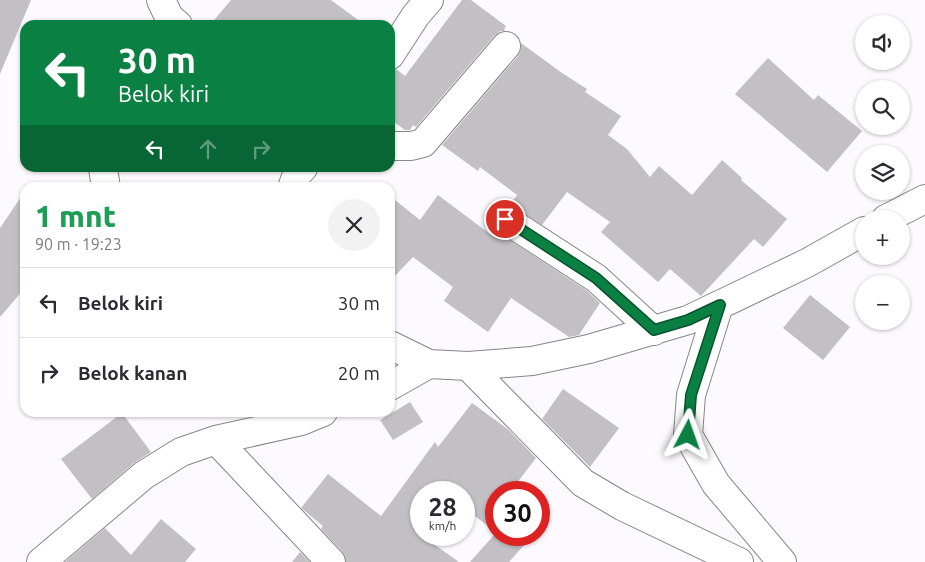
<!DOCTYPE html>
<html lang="id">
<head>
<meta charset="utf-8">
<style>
	:root { --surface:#fff; --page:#f2f2f3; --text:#2b2b33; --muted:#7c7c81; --line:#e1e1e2 }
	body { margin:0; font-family:Ubuntu,sans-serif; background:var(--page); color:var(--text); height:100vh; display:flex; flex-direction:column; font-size:19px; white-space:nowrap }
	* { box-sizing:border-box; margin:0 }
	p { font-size:16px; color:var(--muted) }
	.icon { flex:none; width:28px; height:28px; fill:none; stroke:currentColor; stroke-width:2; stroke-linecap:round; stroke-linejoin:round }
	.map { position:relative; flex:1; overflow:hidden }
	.sheet { position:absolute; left:20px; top:182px; width:375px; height:235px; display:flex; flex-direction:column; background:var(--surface); border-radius:15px; box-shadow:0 1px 4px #0004 }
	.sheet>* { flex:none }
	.top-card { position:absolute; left:20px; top:20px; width:375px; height:152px; border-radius:15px; box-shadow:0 1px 4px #0004; background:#0b8043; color:#fff; overflow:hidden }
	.controls { position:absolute; left:855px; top:15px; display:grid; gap:10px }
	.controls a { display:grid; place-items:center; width:55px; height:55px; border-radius:50%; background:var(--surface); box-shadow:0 1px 4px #0004; font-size:25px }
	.speed { position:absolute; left:410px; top:481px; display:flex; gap:10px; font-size:25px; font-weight:700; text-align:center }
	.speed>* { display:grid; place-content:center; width:65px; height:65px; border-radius:50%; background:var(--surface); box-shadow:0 1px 4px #0004; line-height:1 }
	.speed small { font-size:12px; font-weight:400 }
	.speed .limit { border:8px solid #d22; background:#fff; color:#111 }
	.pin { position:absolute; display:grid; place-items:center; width:42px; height:42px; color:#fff; margin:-21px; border:2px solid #fff; border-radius:50%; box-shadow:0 1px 5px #0007 }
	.me { position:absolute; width:55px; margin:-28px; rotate:4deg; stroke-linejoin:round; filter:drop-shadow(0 0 4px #0008) }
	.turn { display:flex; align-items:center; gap:18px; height:105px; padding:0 15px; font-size:22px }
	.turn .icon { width:65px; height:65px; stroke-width:2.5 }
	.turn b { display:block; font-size:35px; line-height:42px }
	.lanes { display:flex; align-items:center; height:48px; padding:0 15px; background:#0003; justify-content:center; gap:25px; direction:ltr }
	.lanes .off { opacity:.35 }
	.round { display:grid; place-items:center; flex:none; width:52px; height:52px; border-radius:26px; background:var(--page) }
	.summary { display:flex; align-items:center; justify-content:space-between; height:85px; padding:0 15px }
	h1 { font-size:30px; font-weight:800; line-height:38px; color:#1e9e55 }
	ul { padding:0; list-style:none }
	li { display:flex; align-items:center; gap:15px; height:70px; padding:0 15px; border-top:1px solid var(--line) }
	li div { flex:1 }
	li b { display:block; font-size:19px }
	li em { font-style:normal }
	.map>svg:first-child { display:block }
	.building { fill:#c2c0c4 }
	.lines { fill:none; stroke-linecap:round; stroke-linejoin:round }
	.minor-casing { stroke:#888589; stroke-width:30 }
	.minor { stroke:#fff; stroke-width:28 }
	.route-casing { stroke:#07532c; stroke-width:12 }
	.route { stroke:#0b8043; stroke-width:9 }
</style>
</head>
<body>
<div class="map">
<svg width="925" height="562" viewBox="0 0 925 562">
	<rect width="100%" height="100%" fill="#fcfafe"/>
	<path class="building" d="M 0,0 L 31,0 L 0,74 Z
		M 231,0 L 331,0 L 365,25 L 210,25 Z
		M 462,0 L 471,0 L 506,26 L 504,30 L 505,31 L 500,31 L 494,36 L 416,127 L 413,125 L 410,130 L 405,130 L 390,119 L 390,70 L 396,69 L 405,76 Z
		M 521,43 L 562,73 L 587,89 L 585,92 L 621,116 L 608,135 L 627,149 L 650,177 L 659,166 L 692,195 L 722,160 L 742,178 L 741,180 L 787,219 L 763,247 L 754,239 L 701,296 L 670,269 L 658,282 L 601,232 L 610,222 L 567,192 L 542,225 L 510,205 L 517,195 L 480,167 L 478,171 L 442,145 L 518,56 L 521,49 Z
		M 768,58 L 814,100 L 818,95 L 862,131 L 827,172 L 735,94 Z
		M 25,191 L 25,288 L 0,317 L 0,228 Z
		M 438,195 L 490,234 L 493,229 L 586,290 L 600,303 L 579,335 L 569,337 L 511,298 L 488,332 L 444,301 L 453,287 L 413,257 L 390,281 L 390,196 L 420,220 Z
		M 810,295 L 850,327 L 823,360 L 783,328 Z
		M 563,389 L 619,428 L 590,467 L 542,419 Z
		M 410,402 L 423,422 L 393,440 L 380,420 Z
		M 472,403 L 509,430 L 536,458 L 510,492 L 496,492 L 496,532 L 464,508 L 464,492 L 421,492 L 421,535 L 459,562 L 346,562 L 342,551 L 321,529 L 323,526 L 301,508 L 328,474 L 381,516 L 435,442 L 438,447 Z
		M 122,413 L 151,452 L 134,463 L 92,499 L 61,459 Z
		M 161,519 L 196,549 L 185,562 L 65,562 L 105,528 L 131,555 Z
		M 494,535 L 533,535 L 509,562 L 470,562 Z
		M 300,552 L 310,562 L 292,562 Z"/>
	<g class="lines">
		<defs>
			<path id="minor" d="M 161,0 L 169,17 L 178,25
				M 390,55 L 416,15 L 429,0
				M 390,146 L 411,146 L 423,143 L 506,46
				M 103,168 L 106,188
				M 292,188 L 297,174 L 303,168
				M 505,219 L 596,278 L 654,331
				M 886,219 L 925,199
				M 719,305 L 691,395 L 688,435 L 716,484 L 782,562
				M 390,345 L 429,364 L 468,366 L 532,361 L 589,349 L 688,320 L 807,263 L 864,231
				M 468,366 L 583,483 L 622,506 L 739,562
				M 390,386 L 429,364
				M 216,440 L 331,562
				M 41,562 L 144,475 L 181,452 L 216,440 L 301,421 L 323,412"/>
		</defs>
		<use href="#minor" class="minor-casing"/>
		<use href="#minor" class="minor"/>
	</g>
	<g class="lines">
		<defs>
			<path id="route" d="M 505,219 L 596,278 L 654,330 L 688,320 L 720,305 L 691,395 L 688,435"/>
		</defs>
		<use href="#route" class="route-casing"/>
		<use href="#route" class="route"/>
	</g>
</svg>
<div class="controls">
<a><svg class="icon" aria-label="sound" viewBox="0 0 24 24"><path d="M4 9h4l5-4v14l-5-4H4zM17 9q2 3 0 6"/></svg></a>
<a><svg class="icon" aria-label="search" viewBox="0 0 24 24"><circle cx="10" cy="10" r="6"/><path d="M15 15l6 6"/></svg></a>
<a><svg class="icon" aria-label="layers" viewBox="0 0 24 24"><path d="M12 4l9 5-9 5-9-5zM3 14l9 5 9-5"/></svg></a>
<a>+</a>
<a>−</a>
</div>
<div class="speed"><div>28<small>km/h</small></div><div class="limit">30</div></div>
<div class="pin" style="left:505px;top:219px;background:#d93025"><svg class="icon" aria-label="arrive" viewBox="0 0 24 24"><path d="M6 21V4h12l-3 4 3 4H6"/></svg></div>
<svg class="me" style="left:688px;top:435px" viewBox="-20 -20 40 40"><path d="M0-17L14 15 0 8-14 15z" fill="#0b8043" stroke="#fff" stroke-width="4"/></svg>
<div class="top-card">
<div class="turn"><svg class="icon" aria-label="left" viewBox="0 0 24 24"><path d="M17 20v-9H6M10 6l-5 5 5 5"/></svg><div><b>30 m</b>Belok kiri</div></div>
<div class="lanes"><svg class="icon" aria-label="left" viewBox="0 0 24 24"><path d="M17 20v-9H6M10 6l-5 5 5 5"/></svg><svg class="icon off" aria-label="ahead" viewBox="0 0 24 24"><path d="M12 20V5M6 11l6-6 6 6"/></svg><svg class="icon off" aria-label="right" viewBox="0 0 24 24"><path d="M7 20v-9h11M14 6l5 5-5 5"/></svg></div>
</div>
<section class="sheet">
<div class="summary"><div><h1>1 mnt</h1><p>90 m · 19:23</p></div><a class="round"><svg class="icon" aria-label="close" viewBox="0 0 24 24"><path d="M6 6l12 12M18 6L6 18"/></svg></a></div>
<ul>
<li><svg class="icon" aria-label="left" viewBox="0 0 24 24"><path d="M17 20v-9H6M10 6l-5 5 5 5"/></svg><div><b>Belok kiri</b></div><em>30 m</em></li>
<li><svg class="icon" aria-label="right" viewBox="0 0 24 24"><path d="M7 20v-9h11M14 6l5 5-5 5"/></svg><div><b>Belok kanan</b></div><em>20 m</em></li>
</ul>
</section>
</div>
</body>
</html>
